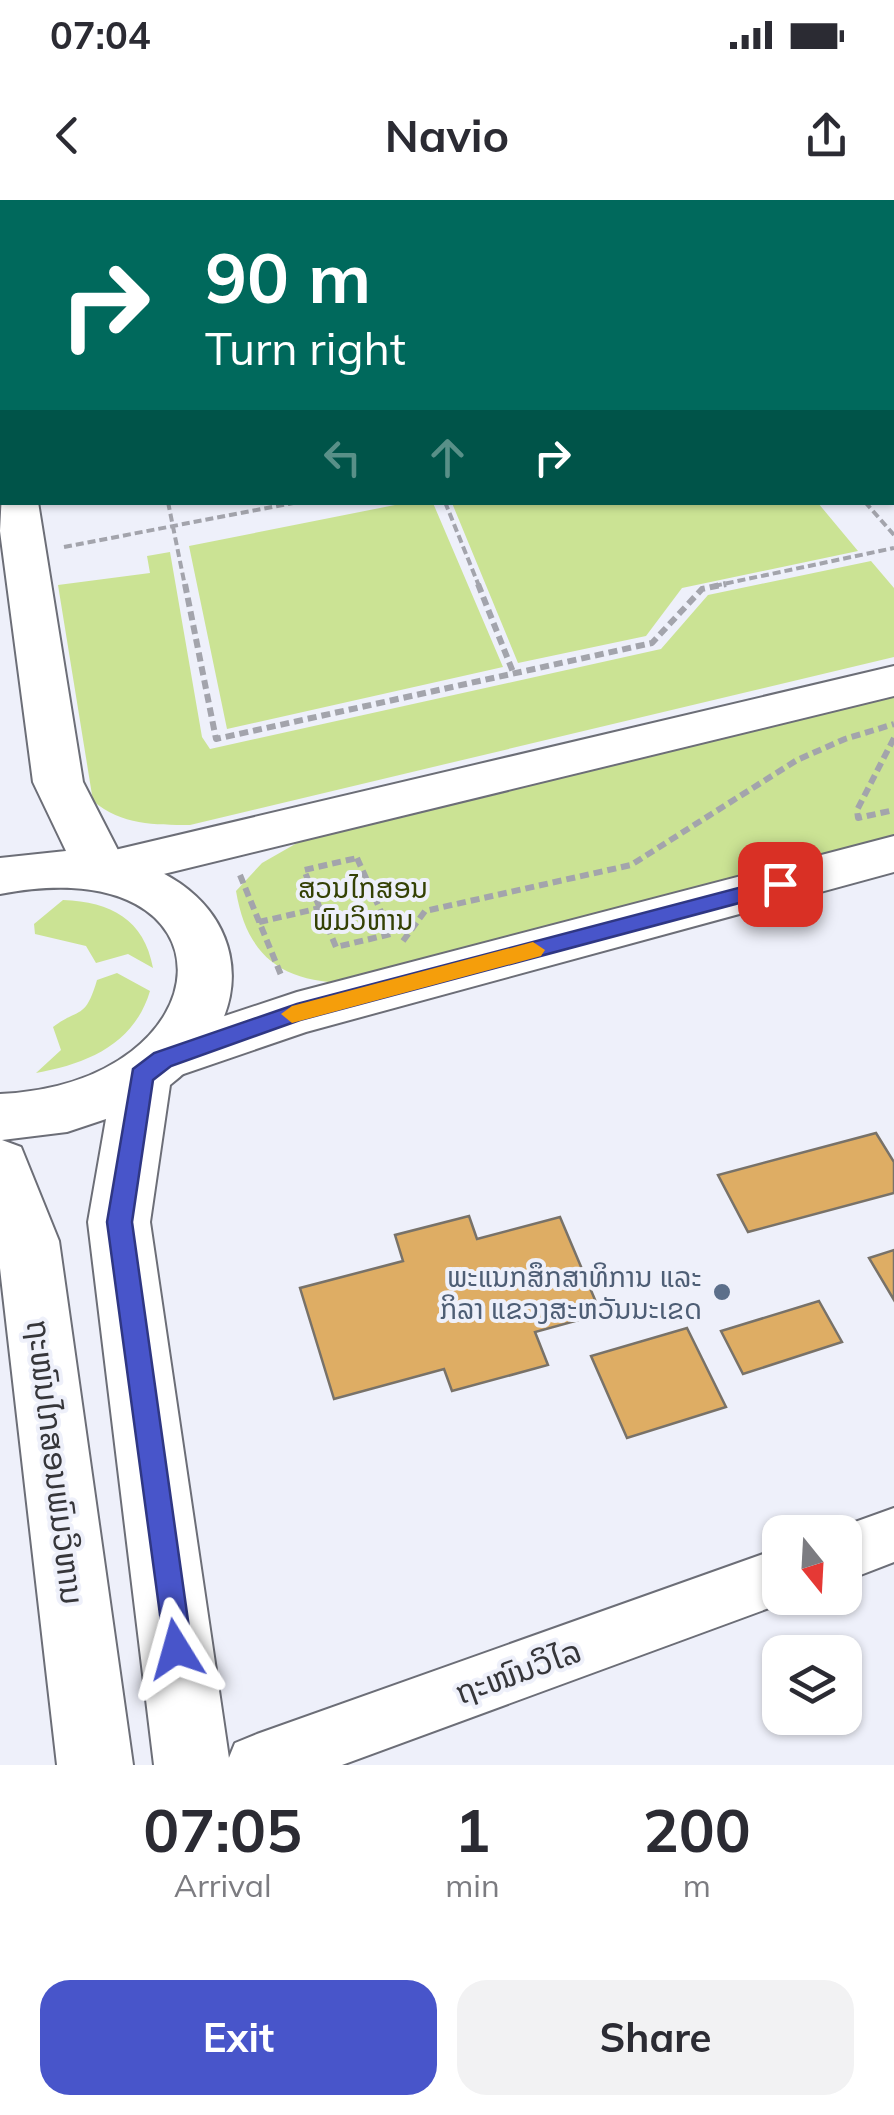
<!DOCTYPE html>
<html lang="en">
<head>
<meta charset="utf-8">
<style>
	:root { --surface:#fff; --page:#f2f2f3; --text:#2b2b33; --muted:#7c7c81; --accent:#4855ca }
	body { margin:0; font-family:Mulish,"Noto Sans Lao",sans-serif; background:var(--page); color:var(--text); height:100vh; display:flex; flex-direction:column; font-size:38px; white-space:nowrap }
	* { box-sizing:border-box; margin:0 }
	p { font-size:32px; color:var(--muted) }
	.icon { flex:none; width:55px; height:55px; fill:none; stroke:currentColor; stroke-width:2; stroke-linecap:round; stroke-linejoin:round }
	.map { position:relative; height:1565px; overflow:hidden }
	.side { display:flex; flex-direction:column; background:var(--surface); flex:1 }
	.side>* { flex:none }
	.top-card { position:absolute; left:0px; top:0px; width:895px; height:305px; box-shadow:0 2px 8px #0004; background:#00695c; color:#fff; overflow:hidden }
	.needle { width:65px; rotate:162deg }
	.buttons { position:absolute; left:762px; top:1315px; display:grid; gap:20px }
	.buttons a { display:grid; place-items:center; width:100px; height:100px; border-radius:20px; background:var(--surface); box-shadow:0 2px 8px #0004; font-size:50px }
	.pin { position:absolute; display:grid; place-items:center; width:85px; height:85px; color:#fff; margin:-42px; border-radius:20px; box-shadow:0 5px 15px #0006 }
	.me { position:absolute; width:110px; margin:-55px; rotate:352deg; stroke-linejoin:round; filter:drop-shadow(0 0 8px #0008) }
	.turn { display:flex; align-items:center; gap:35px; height:210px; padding:0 40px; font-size:45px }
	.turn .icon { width:130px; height:130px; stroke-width:2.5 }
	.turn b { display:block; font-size:70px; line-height:85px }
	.lanes { display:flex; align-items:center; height:95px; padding:0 40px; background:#0003; justify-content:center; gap:50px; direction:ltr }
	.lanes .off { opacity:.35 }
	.eta { display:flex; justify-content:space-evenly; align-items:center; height:170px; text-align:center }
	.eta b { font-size:60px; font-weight:700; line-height:70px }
	.cta { display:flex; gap:20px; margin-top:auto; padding:20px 40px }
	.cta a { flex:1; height:115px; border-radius:30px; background:var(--accent); color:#fff; font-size:40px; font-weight:700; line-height:115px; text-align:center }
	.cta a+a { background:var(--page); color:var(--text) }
	.status { display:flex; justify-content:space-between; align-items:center; height:70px; padding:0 50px; background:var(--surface); direction:ltr }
	.status svg { height:28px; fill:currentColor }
	header { display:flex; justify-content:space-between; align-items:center; height:130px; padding:0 40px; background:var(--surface); font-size:45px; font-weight:700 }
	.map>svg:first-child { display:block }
	.green { fill:#cbe394 }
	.building { fill:#dead64; stroke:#787269; stroke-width:2.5 }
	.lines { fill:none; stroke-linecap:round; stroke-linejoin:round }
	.service-casing { stroke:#6c6e77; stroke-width:4 }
	.minor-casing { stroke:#6c6e77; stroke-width:4 }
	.tertiary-casing { stroke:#6c6e77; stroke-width:4 }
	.trunk-casing { stroke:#6c6e77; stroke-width:4 }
	.path-far1 { stroke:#a3a4ac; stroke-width:4; stroke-dasharray:8 4; stroke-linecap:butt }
	.path { stroke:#a3a4ac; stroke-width:6; stroke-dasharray:9 5; stroke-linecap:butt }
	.service { fill:#fff; fill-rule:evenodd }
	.minor { fill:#fff; fill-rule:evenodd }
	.tertiary { fill:#fff; fill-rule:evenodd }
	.trunk { fill:#fff; fill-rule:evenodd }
	.route { fill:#4855ca; stroke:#2f3783; stroke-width:2.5 }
	.slow { fill:#f59e0b }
	.service-dot { fill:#5c6f8a; stroke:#eef0fa; stroke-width:4 }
	.labels { text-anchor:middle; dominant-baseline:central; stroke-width:8; stroke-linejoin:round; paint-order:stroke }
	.park-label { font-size:28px; fill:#344104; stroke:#eef0fa }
	.service-label { font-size:28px; fill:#4e5e75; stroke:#eef0fa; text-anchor:end }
	.near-street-label { font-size:32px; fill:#36363a; stroke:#eef0fa }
</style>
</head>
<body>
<div class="status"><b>07:04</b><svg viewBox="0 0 49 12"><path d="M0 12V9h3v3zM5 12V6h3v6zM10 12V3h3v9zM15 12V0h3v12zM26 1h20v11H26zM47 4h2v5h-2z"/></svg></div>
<header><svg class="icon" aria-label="back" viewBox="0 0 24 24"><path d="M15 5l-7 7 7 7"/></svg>Navio<svg class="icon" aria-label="share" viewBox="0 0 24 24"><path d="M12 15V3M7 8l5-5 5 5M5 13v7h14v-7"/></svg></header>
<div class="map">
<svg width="894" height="1565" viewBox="0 0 894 1565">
	<rect width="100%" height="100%" fill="#eef0fa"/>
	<path class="green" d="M 410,302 L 433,303 L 503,467 L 227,529 L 189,346 Z
		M 452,303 L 818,303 L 858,351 L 682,388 L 646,436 L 518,463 Z
		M 170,352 L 202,537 L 210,549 L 661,449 L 708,395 L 871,361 L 894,388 L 894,457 L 190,625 C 154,625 122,625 93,601 L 58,385 L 150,373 L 147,356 Z
		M 894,496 L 894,642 L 358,783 C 289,784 248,763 236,691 L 262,663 L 304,639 Z
		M 63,700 C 111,702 144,719 153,768 L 128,754 L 96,763 L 86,746 L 35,734 L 34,724 Z
		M 117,773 L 150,791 C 134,845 86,864 36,873 L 61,850 L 53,827 C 79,807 85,821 97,780 Z"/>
	<path class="building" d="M 876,933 L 894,962 L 894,993 L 748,1032 L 718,975 Z
		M 469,1016 L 477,1039 L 560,1017 L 601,1114 L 535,1132 L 548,1165 L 452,1191 L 444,1169 L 334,1199 L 300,1088 L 403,1061 L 395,1035 Z
		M 894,1050 L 894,1100 L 869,1058 Z
		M 819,1101 L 842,1142 L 743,1174 L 721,1131 Z
		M 687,1128 L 726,1207 L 627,1238 L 591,1156 Z"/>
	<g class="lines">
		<defs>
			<path id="service" d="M 892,23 L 894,23 L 894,31 L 892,31 Z"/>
			<path id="minor" d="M 894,1308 L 894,1362 L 845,1381 L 845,1332 L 827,1332 Z
				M 780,1348 L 780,1398 L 797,1398 L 780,1404 L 342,1565 L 226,1565 L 235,1543 L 257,1534 Z"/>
			<path id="tertiary" d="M 894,466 L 894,496 L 102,689 L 84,684 L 76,671 L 84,658 L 102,653 Z
				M 894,636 L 894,672 L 306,832 L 163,881 L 143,875 L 134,859 L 143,843 L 297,792 Z"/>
			<path id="trunk" d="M 0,112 L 2,113 L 2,152 L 0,152 Z
				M 2,293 L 2,302 L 38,302 L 83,582 L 122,658 C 245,689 270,808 170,885 L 150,1022 L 230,1565 L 154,1565 L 88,1022 L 106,919 L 67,932 L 2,940 L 21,947 L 59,1041 L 133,1565 L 57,1565 L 0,1068 L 0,894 C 230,883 244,647 0,694 L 0,658 L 66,651 L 33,582 L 0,331 Z"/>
		</defs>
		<use href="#service" class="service-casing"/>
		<use href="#minor" class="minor-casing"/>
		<use href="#tertiary" class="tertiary-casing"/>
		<use href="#trunk" class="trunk-casing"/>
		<path class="path-far1" d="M 168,302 L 185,386
			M 445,302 L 479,386
			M 865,302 L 894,335
			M 64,347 L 298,302
			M 714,386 L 894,348"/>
		<path class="path" d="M 185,384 L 216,539 L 652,443 L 702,389 L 726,384
			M 478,384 L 513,472
			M 894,538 L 857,610 L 858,618 L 894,610
			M 357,658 L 391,734 L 336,747 L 304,670 Z
			M 240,675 L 281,775
			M 259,722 L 320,708
			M 403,741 L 425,711 L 631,665 L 797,560 L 845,539 L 894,524"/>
		<use href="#service" class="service"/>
		<use href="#minor" class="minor"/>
		<use href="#tertiary" class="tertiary"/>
		<use href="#trunk" class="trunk"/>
	</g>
	<path class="route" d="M 780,677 L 791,684 L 788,690 L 300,820 L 171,866 L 153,880 L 132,1022 L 192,1449 L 187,1459 L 176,1464 L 166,1459 L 107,1022 L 133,869 L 154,853 L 297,804 Z"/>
	<path class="slow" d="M 533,742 L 545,750 L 541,756 L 292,823 L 281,814 L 292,806 Z"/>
	<circle class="service-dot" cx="722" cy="1092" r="10"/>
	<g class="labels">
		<g class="park-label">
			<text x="363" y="687">ສວນໄກສອນ<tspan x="363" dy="32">ພົມວິຫານ</tspan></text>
		</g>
		<g class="service-label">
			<text x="702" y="1076">ພະແນກສຶກສາທິການ ແລະ<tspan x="702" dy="32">ກິລາ ແຂວງສະຫວັນນະເຂດ</tspan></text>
		</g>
		<g class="near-street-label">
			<text transform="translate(56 1262) rotate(83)">ຖະໜົນໄກສອນພົມວິຫານ</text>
			<text transform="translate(518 1471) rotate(-20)">ຖະໜົນວິໄລ</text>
		</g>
	</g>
</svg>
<div class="buttons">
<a><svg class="needle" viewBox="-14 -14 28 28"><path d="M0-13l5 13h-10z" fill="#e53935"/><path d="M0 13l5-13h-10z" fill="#7c7c81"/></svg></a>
<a><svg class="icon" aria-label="layers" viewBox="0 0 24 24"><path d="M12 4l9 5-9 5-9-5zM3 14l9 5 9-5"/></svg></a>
</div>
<div class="pin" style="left:780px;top:684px;background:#d93025"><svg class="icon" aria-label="arrive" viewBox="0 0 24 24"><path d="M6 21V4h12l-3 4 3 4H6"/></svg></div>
<svg class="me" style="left:176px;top:1449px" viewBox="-20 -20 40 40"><path d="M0-17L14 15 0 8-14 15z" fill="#4855ca" stroke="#fff" stroke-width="4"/></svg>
<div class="top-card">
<div class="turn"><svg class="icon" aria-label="right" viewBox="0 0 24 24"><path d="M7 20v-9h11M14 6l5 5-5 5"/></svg><div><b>90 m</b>Turn right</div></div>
<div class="lanes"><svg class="icon off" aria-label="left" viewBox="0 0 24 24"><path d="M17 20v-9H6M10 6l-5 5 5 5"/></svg><svg class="icon off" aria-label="ahead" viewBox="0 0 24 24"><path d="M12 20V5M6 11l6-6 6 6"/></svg><svg class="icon" aria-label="right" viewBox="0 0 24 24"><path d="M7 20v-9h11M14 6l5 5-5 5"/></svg></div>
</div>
</div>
<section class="side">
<div class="eta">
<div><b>07:05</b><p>Arrival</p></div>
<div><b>1</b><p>min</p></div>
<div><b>200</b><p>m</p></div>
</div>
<div class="cta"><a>Exit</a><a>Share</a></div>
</section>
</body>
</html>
